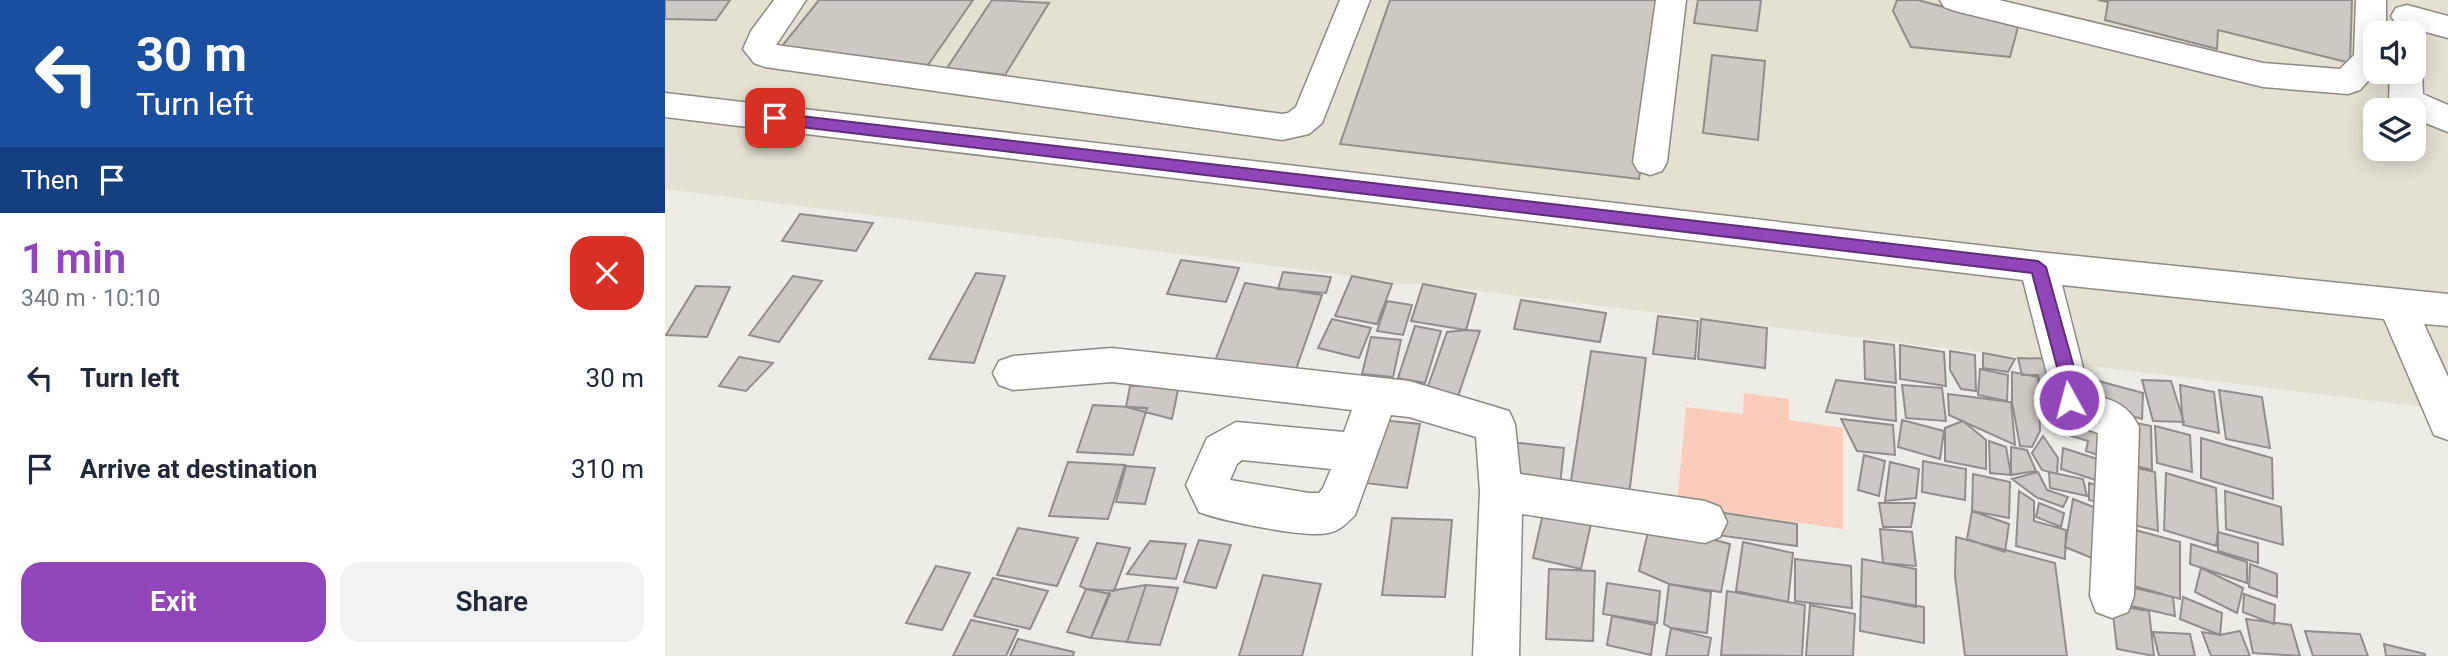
<!DOCTYPE html>
<html lang="en">
<head>
<meta charset="utf-8">
<style>
	:root { --surface:#fff; --page:#f2f2f3; --text:#1f2937; --muted:#747a83; --accent:#9147b9 }
	body { margin:0; font-family:Roboto,sans-serif; background:var(--page); color:var(--text); height:100vh; display:flex; flex-direction:column; font-size:26px; white-space:nowrap }
	* { box-sizing:border-box; margin:0 }
	p { font-size:23px; color:var(--muted) }
	.icon { flex:none; width:38px; height:38px; fill:none; stroke:currentColor; stroke-width:2; stroke-linecap:round; stroke-linejoin:round }
	.map { position:relative; flex:1; overflow:hidden }
	.side { display:flex; flex-direction:column; background:var(--surface); width:665px }
	.side>* { flex:none }
	.guide { background:#1a4fa0; color:#fff; overflow:hidden }
	.fabs { position:absolute; left:1698px; top:21px; display:grid; gap:14px }
	.fabs a { display:grid; place-items:center; width:63px; height:63px; border-radius:14px; background:var(--surface); box-shadow:0 4px 18px #0003; font-size:35px }
	.pin { position:absolute; display:grid; place-items:center; width:60px; height:60px; color:#fff; margin:-30px; border-radius:14px; box-shadow:0 4px 10px #0006 }
	.me { position:absolute; width:77px; margin:-38px; rotate:353deg; stroke-linejoin:round; filter:drop-shadow(0 0 5px #0008) }
	.turn { display:flex; align-items:center; gap:24px; height:147px; padding:0 21px; font-size:32px }
	.turn .icon { width:91px; height:91px; stroke-width:2.5 }
	.turn b { display:block; font-size:49px; line-height:60px }
	.then { display:flex; align-items:center; height:66px; padding:0 21px; background:#0003; gap:14px; font-size:26px }
	.round { display:grid; place-items:center; flex:none; width:74px; height:74px; border-radius:21px; background:var(--page) }
	.head { display:flex; align-items:center; justify-content:space-between; height:119px; padding:0 21px }
	h1 { font-size:42px; font-weight:600; line-height:52px; color:var(--accent) }
	.button { display:flex; gap:14px; margin-top:auto; padding:14px 21px }
	.button a { flex:1; height:80px; border-radius:21px; background:var(--accent); color:#fff; font-size:28px; font-weight:600; line-height:80px; text-align:center }
	.button a+a { background:var(--page); color:var(--text) }
	ul { padding:0; list-style:none }
	li { display:flex; align-items:center; gap:21px; height:91px; padding:0 21px }
	li div { flex:1 }
	li b { display:block; font-size:26px }
	li em { font-style:normal }
	main { display:flex; flex:1; min-height:0 }
	.map>svg:first-child { display:block }
	.built { fill:#e4e0d2; fill-rule:evenodd }
	.green { fill:#fbcbbc }
	.building { fill:#cec8c2; stroke:#928d88; stroke-width:2 }
	.lines { fill:none; stroke-linecap:round; stroke-linejoin:round }
	.minor-casing { stroke:#8c8a83; stroke-width:3 }
	.minor { fill:#fff; fill-rule:evenodd }
	.route { fill:#9147b9; stroke:#5e2e78; stroke-width:2 }
</style>
</head>
<body>
<main>
<section class="side">
<div class="guide">
<div class="turn"><svg class="icon" aria-label="left" viewBox="0 0 24 24"><path d="M17 20v-9H6M10 6l-5 5 5 5"/></svg><div><b>30 m</b>Turn left</div></div>
<div class="then">Then<svg class="icon" aria-label="arrive" viewBox="0 0 24 24"><path d="M6 21V4h12l-3 4 3 4H6"/></svg></div>
</div>
<div class="head"><div><h1>1 min</h1><p>340 m · 10:10</p></div><a class="round" style="background:#d93025;color:#fff"><svg class="icon" aria-label="close" viewBox="0 0 24 24"><path d="M6 6l12 12M18 6L6 18"/></svg></a></div>
<ul>
<li><svg class="icon" aria-label="left" viewBox="0 0 24 24"><path d="M17 20v-9H6M10 6l-5 5 5 5"/></svg><div><b>Turn left</b></div><em>30 m</em></li>
<li><svg class="icon" aria-label="arrive" viewBox="0 0 24 24"><path d="M6 21V4h12l-3 4 3 4H6"/></svg><div><b>Arrive at destination</b></div><em>310 m</em></li>
</ul>
<div class="button"><a>Exit</a><a>Share</a></div>
</section>
<div class="map">
<svg width="1783" height="656" viewBox="0 0 1783 656">
	<rect width="100%" height="100%" fill="#eeede5"/>
	<path class="built" d="M 0,0 L 1783,0 L 1783,410 L 758,284 L 727,284 L 687,276 L 0,189 ZM 1710,33 L 1748,33 L 1748,72 L 1710,72 ZM 1710,110 L 1748,110 L 1748,149 L 1710,149 Z"/>
	<path class="green" d="M 1079,393 L 1124,399 L 1124,420 L 1178,428 L 1178,529 L 1012,505 L 1021,407 L 1078,414 Z"/>
	<path class="building" d="M 0,0 L 65,0 L 51,20 L 0,19 Z
		M 154,0 L 308,0 L 263,65 L 117,46 Z
		M 327,0 L 384,3 L 340,75 L 282,68 Z
		M 725,0 L 999,0 L 974,179 L 675,144 Z
		M 1033,0 L 1096,0 L 1092,31 L 1029,23 Z
		M 1232,0 L 1253,0 L 1353,27 L 1345,57 L 1246,47 L 1228,11 Z
		M 1433,0 L 1687,0 L 1685,63 L 1553,30 L 1552,49 L 1440,20 L 1443,2 Z
		M 1047,55 L 1100,61 L 1093,140 L 1038,133 Z
		M 135,214 L 208,223 L 191,251 L 117,241 Z
		M 516,260 L 574,268 L 561,302 L 502,294 Z
		M 618,272 L 666,277 L 661,293 L 613,289 Z
		M 311,273 L 340,276 L 309,363 L 264,359 Z
		M 128,276 L 157,281 L 114,342 L 84,335 Z
		M 687,276 L 727,284 L 712,324 L 670,316 Z
		M 580,283 L 657,295 L 630,372 L 550,361 Z
		M 758,284 L 811,294 L 801,330 L 746,321 Z
		M 31,286 L 65,287 L 42,337 L 1,335 Z
		M 856,300 L 941,313 L 935,342 L 849,329 Z
		M 722,301 L 747,305 L 738,335 L 712,331 Z
		M 993,316 L 1033,321 L 1030,359 L 988,354 Z
		M 667,319 L 706,328 L 694,358 L 653,348 Z
		M 1036,319 L 1102,328 L 1100,368 L 1033,359 Z
		M 750,326 L 776,331 L 760,383 L 733,378 Z
		M 801,330 L 815,331 L 792,399 L 761,392 L 782,332 Z
		M 706,337 L 736,340 L 728,377 L 697,374 Z
		M 1199,341 L 1229,345 L 1231,383 L 1200,379 Z
		M 1235,345 L 1279,352 L 1281,386 L 1235,379 Z
		M 926,351 L 981,358 L 964,495 L 905,487 Z
		M 1285,351 L 1310,355 L 1311,391 L 1296,389 L 1285,370 Z
		M 1318,353 L 1350,359 L 1343,372 L 1318,368 Z
		M 74,357 L 108,363 L 81,391 L 54,386 Z
		M 1353,358 L 1395,359 L 1403,390 L 1376,389 L 1373,375 L 1357,375 Z
		M 1315,369 L 1343,375 L 1342,401 L 1313,395 Z
		M 1347,372 L 1373,377 L 1375,431 L 1367,447 L 1355,446 L 1347,402 Z
		M 1415,376 L 1478,393 L 1477,419 L 1413,401 Z
		M 1171,380 L 1230,387 L 1231,421 L 1161,412 Z
		M 1477,380 L 1506,381 L 1519,422 L 1488,421 Z
		M 514,385 L 507,419 L 461,407 L 465,386 Z
		M 1237,385 L 1277,388 L 1281,421 L 1241,418 Z
		M 1515,385 L 1549,392 L 1554,433 L 1518,425 Z
		M 1554,390 L 1597,397 L 1605,448 L 1561,439 Z
		M 1373,392 L 1397,393 L 1396,419 L 1371,412 Z
		M 1283,394 L 1346,402 L 1350,445 L 1284,415 Z
		M 428,405 L 482,408 L 468,455 L 412,452 Z
		M 1400,410 L 1450,445 L 1448,460 L 1421,451 L 1423,441 L 1397,433 Z
		M 1176,419 L 1228,425 L 1230,455 L 1192,451 Z
		M 715,420 L 755,424 L 742,488 L 700,483 Z
		M 1237,420 L 1279,431 L 1275,459 L 1233,447 Z
		M 1458,420 L 1486,426 L 1487,470 L 1459,463 Z
		M 1298,421 L 1321,440 L 1321,469 L 1280,461 L 1280,428 Z
		M 1490,426 L 1525,435 L 1527,472 L 1492,463 Z
		M 1378,436 L 1393,458 L 1392,474 L 1377,470 L 1367,453 Z
		M 1536,438 L 1607,458 L 1608,499 L 1536,478 Z
		M 1324,441 L 1341,447 L 1346,475 L 1325,473 Z
		M 845,442 L 899,448 L 895,484 L 839,478 Z
		M 1346,447 L 1362,450 L 1371,471 L 1346,475 Z
		M 1398,448 L 1445,463 L 1443,484 L 1396,469 Z
		M 1199,455 L 1220,461 L 1214,496 L 1193,490 Z
		M 1258,461 L 1301,469 L 1300,500 L 1257,492 Z
		M 403,462 L 460,465 L 443,519 L 384,516 Z
		M 1225,462 L 1254,469 L 1251,498 L 1220,501 Z
		M 1459,465 L 1490,472 L 1493,531 L 1461,523 Z
		M 461,466 L 490,468 L 480,504 L 451,502 Z
		M 1373,472 L 1382,490 L 1403,497 L 1398,507 L 1371,497 L 1347,479 Z
		M 1384,472 L 1418,479 L 1422,496 L 1385,488 Z
		M 1501,473 L 1551,488 L 1553,532 L 1551,546 L 1499,530 Z
		M 1308,474 L 1345,482 L 1344,518 L 1307,511 Z
		M 1424,483 L 1446,489 L 1446,506 L 1424,500 Z
		M 1354,491 L 1369,501 L 1369,521 L 1401,530 L 1400,559 L 1351,546 Z
		M 1560,491 L 1616,507 L 1618,545 L 1561,529 Z
		M 1408,499 L 1444,513 L 1437,562 L 1400,547 Z
		M 1214,503 L 1250,503 L 1246,527 L 1218,527 Z
		M 1374,503 L 1399,513 L 1396,527 L 1371,517 Z
		M 879,509 L 927,519 L 916,569 L 868,558 Z
		M 1307,511 L 1344,524 L 1340,552 L 1302,539 Z
		M 1053,512 L 1132,524 L 1132,546 L 1052,535 Z
		M 727,518 L 787,520 L 780,597 L 717,595 Z
		M 985,523 L 1065,544 L 1056,592 L 1004,584 L 974,571 Z
		M 1459,527 L 1515,542 L 1515,599 L 1458,583 Z
		M 353,528 L 413,538 L 392,586 L 332,575 Z
		M 1215,529 L 1247,532 L 1251,566 L 1218,563 Z
		M 1553,532 L 1593,543 L 1593,563 L 1553,551 Z
		M 1291,537 L 1390,563 L 1402,656 L 1300,656 L 1290,576 Z
		M 534,540 L 566,545 L 551,588 L 519,582 Z
		M 485,541 L 521,544 L 511,579 L 462,574 Z
		M 1078,542 L 1128,553 L 1123,602 L 1071,591 Z
		M 432,543 L 465,548 L 449,591 L 421,589 L 415,586 Z
		M 1526,544 L 1582,562 L 1582,583 L 1525,564 Z
		M 1130,559 L 1186,566 L 1187,608 L 1130,601 Z
		M 1197,559 L 1251,569 L 1251,607 L 1196,596 Z
		M 1585,564 L 1612,574 L 1612,597 L 1584,587 Z
		M 271,566 L 305,573 L 277,630 L 241,623 Z
		M 1536,568 L 1578,588 L 1572,613 L 1530,592 Z
		M 884,569 L 930,571 L 928,641 L 881,639 Z
		M 598,575 L 656,584 L 637,656 L 574,656 Z
		M 328,578 L 383,591 L 365,629 L 309,616 Z
		M 942,583 L 995,591 L 992,623 L 938,614 Z
		M 1004,584 L 1046,592 L 1042,633 L 1006,628 L 999,624 Z
		M 1453,584 L 1508,597 L 1510,616 L 1453,603 Z
		M 481,585 L 462,642 L 426,638 L 445,591 Z
		M 481,585 L 513,588 L 495,645 L 462,642 Z
		M 421,589 L 445,594 L 426,638 L 402,632 Z
		M 1062,591 L 1140,605 L 1137,656 L 1056,655 Z
		M 1579,594 L 1610,605 L 1609,624 L 1578,612 Z
		M 1196,596 L 1259,607 L 1259,643 L 1195,631 Z
		M 1518,597 L 1557,613 L 1555,635 L 1515,619 Z
		M 1145,605 L 1190,614 L 1188,656 L 1141,656 Z
		M 1447,605 L 1484,611 L 1489,656 L 1452,649 Z
		M 947,616 L 990,625 L 986,655 L 942,645 Z
		M 1581,619 L 1626,625 L 1635,656 L 1588,653 Z
		M 306,620 L 353,630 L 341,656 L 288,656 Z
		M 1006,628 L 1046,638 L 1043,656 L 1001,656 Z
		M 1575,631 L 1585,656 L 1546,656 L 1537,632 L 1555,635 Z
		M 1640,631 L 1695,634 L 1703,656 L 1648,656 Z
		M 1488,632 L 1525,634 L 1530,656 L 1494,656 Z
		M 353,639 L 409,652 L 408,656 L 345,656 Z
		M 1719,644 L 1760,654 L 1760,656 L 1721,656 Z"/>
	<g class="lines">
		<defs>
			<path id="minor" d="M 109,0 L 141,0 L 111,45 L 617,114 L 623,113 L 631,107 L 675,0 L 705,0 L 657,123 L 644,134 L 617,140 L 100,67 L 89,63 L 78,49 L 86,31 Z
				M 991,0 L 1021,0 L 1002,162 L 997,171 L 985,175 L 973,171 L 968,162 Z
				M 1275,0 L 1334,0 L 1598,63 L 1675,69 L 1689,55 L 1691,0 L 1721,0 L 1721,33 L 1710,33 L 1711,72 L 1695,90 L 1683,94 L 1598,87 L 1290,11 L 1279,7 Z
				M 1742,5 L 1783,16 L 1783,38 L 1731,24 L 1726,16 L 1731,8 Z
				M 1748,62 L 1753,64 L 1757,72 L 1758,94 L 1783,105 L 1783,132 L 1748,118 L 1748,110 L 1729,110 L 1724,101 L 1725,72 L 1748,72 Z
				M 0,93 L 1373,252 L 1783,294 L 1783,326 L 1759,324 L 1783,377 L 1783,440 L 1769,435 L 1719,319 L 1397,285 L 1425,395 C 1448,399 1464,405 1474,427 L 1469,596 L 1463,612 L 1447,618 L 1431,612 L 1425,596 L 1433,433 L 1392,419 L 1386,406 L 1384,382 L 1358,280 L 0,117 Z
				M 447,348 L 744,381 L 844,411 L 850,424 L 855,474 L 1040,501 L 1055,507 L 1062,522 L 1055,537 L 1040,543 L 857,514 L 854,656 L 808,656 L 815,491 L 811,437 L 744,417 L 726,415 L 690,515 C 682,523 675,531 663,533 C 640,538 557,521 534,512 L 521,485 L 542,438 L 571,422 L 679,432 L 687,410 L 447,382 L 348,390 L 334,385 L 328,373 L 334,361 L 348,356 ZM 577,460 L 666,469 L 658,488 L 654,493 L 644,493 L 565,480 L 572,464 Z"/>
		</defs>
		<use href="#minor" class="minor-casing"/>
		<use href="#minor" class="minor"/>
	</g>
	<path class="route" d="M 110,113 L 1373,261 L 1381,267 L 1413,382 L 1410,406 L 1404,408 L 1398,406 L 1396,382 L 1367,273 L 110,124 L 103,118 Z"/>
</svg>
<div class="fabs">
<a><svg class="icon" aria-label="sound" viewBox="0 0 24 24"><path d="M4 9h4l5-4v14l-5-4H4zM17 9q2 3 0 6"/></svg></a>
<a><svg class="icon" aria-label="layers" viewBox="0 0 24 24"><path d="M12 4l9 5-9 5-9-5zM3 14l9 5 9-5"/></svg></a>
</div>
<div class="pin" style="left:110px;top:118px;background:#d93025"><svg class="icon" aria-label="arrive" viewBox="0 0 24 24"><path d="M6 21V4h12l-3 4 3 4H6"/></svg></div>
<svg class="me" style="left:1404px;top:400px" viewBox="-20 -20 40 40"><circle r="17" fill="#9147b9" stroke="#fff" stroke-width="3"/><path d="M0-11L8 9 0 5-8 9z" fill="#fff"/></svg>
</div>
</main>
</body>
</html>
